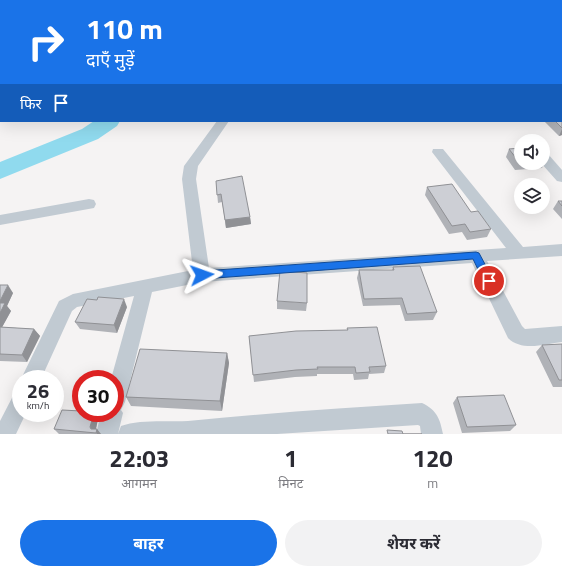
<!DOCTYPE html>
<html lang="hi">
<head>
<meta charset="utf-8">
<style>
	:root { --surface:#fff; --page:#f2f2f3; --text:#2b2b33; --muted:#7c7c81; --accent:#1a73e8 }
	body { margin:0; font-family:"Titillium Web","Noto Sans Devanagari",sans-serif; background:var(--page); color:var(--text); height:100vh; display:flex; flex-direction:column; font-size:15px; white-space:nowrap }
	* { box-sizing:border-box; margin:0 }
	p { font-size:13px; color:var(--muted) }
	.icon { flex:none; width:22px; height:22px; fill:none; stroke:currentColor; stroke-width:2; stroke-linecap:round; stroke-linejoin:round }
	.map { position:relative; height:434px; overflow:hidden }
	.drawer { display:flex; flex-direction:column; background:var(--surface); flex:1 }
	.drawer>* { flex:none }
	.guide { position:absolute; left:0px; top:0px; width:562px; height:122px; box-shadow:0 4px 16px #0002; background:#1a73e8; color:#fff; overflow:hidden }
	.tools { position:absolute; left:514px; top:134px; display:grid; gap:8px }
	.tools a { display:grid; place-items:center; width:36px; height:36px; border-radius:50%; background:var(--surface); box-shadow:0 4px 16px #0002; font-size:20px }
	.speed { position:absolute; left:12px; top:370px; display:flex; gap:8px; font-size:20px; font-weight:700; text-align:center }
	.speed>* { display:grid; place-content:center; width:52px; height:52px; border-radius:50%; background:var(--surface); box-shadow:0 4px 16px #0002; line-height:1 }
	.speed small { font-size:10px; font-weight:400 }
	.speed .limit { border:6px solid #d22; background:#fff; color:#111 }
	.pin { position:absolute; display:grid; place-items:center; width:34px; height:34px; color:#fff; margin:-17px; border:2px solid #fff; border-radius:50%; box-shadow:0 1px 4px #0007 }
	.me { position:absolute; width:44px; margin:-22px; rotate:86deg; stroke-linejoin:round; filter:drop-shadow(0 0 3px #0008) }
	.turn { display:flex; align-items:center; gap:14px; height:84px; padding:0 20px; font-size:18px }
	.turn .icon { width:52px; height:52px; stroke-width:2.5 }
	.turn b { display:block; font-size:28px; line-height:34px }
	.then { display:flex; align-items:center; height:38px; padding:0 20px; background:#0003; gap:8px; font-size:15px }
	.eta { display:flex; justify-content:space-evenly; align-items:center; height:68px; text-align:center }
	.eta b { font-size:24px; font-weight:700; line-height:28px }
	.primary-button { display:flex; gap:8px; margin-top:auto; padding:8px 20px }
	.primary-button a { flex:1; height:46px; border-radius:24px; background:var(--accent); color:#fff; font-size:16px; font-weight:700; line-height:46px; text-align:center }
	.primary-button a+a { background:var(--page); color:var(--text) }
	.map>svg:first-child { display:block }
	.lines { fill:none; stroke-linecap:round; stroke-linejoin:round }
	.river { fill:#90daee; fill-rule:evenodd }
	.lane { fill:#c1cad2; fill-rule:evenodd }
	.street { fill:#c1cad2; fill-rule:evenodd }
	.wall { fill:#b0b2b7 }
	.shaded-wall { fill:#909195 }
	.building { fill:#cdcfd5; stroke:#909195 }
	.route { fill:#1a73e8; stroke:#114b97 }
</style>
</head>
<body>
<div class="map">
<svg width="562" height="434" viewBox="0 0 562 434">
	<rect width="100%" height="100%" fill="#f5f3f3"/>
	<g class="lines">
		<path class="river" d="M 561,17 L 562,17 L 562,27 L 561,27 Z
			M 94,121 L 120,121 L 117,126 L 98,139 L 0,179 L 0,162 L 82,129 Z"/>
		<path class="lane" d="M 229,0 L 233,0 L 233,1 L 229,1 Z
			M 561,13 L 562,13 L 562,15 L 561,15 Z"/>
		<path class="street" d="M 217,121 L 229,121 L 198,166 L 196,179 L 209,268 L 506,248 L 432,152 L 433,149 L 443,149 L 523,247 L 562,244 L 562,256 L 487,261 L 522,326 L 525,329 L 562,326 L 562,342 C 545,344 522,352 508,338 L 472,263 L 202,282 L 152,292 L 125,402 L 121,410 L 123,413 L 118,434 L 96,434 L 101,413 L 115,413 L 115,379 L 111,379 L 134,296 L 77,307 L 72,311 L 41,379 L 21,379 L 59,301 L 73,294 L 193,270 L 182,179 L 184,166 Z
			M 543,153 L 548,154 L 562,170 L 562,182 L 557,181 L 541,163 L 543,163 Z
			M 89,199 L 94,200 L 96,204 L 94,208 L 0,225 L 0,215 Z
			M 21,391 L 21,413 L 26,413 L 16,434 L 0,434 L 0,421 L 14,394 Z
			M 422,403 C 437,410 440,419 443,434 L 421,434 L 420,426 L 418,425 L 277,434 L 118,434 L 121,426 C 139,419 168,422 188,421 C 266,413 344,408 422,403 Z"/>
	</g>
	<path class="wall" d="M 561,75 L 562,75 L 562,135 L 559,136 L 544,121 L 561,121 Z
		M 521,148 L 521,163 L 543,163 L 543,157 L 546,160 L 542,168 L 515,170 L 506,157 L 509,149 Z
		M 216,181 L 250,217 L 251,224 L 226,228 L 222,202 L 218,203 Z
		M 427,187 L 471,212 L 491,229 L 487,237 L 467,240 L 462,232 L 449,234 L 425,195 Z
		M 558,201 L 562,201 L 562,219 L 553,209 Z
		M 393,267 L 437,312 L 433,320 L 405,321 L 400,305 L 363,306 L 357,278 L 359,270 L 392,270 Z
		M 0,285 L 13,293 L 7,306 L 11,311 L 2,327 L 34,329 L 40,336 L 27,362 L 0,361 Z
		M 277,301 L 307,303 L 306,311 L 277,309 Z
		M 127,307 L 117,333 L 80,329 L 75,322 Z
		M 347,328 L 386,366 L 384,373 L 369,374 L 368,379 L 354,380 L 353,374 L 317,374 L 317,376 L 295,377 L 254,382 L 249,336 L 347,330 Z
		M 562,344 L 562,387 L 553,387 L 536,352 L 542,345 Z
		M 227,353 L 229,363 L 222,411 L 131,406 L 126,397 Z
		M 457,397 L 516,425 L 510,431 L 462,433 L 453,403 Z
		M 98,419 L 96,429 L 101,434 L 59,434 L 54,429 Z"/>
	<path class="shaded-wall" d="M 159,0 L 179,0 L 167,1 L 159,1 Z
		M 562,129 L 562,135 L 559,136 Z
		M 250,217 L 251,224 L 226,228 L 225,220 Z
		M 8,285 L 13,293 L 7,306 L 11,311 L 0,331 L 0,301 Z
		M 124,299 L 127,307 L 117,333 L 114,325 Z
		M 34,329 L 40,336 L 27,362 L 22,355 Z
		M 227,353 L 229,363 L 222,411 L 220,401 Z
		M 94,413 L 98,419 L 95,433 L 90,427 Z
		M 97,429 L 101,434 L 97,434 L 96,433 Z"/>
	<path class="building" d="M 561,79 L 562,79 L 562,128 L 555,121 L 561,121 Z
		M 521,148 L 521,162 L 519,162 L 509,149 Z
		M 543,157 L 546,160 L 543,160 Z
		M 242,176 L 250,217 L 225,220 L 221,194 L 217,195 L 216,181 Z
		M 452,184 L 471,212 L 478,211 L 491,229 L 470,232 L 465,224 L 452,226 L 427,187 Z
		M 558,201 L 562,201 L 562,206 Z
		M 420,266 L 437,312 L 407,314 L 402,298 L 364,299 L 359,270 L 394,270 L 393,267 Z
		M 280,271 L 307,273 L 307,303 L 277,301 Z
		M 0,285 L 8,285 L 0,301 Z
		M 98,297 L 124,299 L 114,325 L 75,322 L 87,299 L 97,300 Z
		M 0,303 L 5,303 L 0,313 Z
		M 0,327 L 34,329 L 22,355 L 0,354 Z
		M 377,327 L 386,366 L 369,367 L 370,372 L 356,373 L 355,367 L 317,367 L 318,369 L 296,370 L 253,375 L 249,336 L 296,331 L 348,330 L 347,328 Z
		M 562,344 L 562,380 L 559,380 L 542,345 Z
		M 140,349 L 227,353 L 220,401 L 126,397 Z
		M 504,395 L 516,425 L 467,427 L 457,397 Z
		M 62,410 L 81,411 L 81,413 L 94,413 L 90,427 L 91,429 L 97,429 L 96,433 L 54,429 Z
		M 387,430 L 402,431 L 403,434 L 422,434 L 388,434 Z"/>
	<path class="route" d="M 476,252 L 479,253 L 494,281 L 492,284 L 489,285 L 485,284 L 473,259 L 202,279 L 199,277 L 197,275 L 199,272 L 202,271 Z"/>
</svg>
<div class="tools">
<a><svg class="icon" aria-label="sound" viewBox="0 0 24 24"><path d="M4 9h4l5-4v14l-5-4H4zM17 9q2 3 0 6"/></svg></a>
<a><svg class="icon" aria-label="layers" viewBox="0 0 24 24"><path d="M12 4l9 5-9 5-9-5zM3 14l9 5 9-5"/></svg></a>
</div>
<div class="speed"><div>26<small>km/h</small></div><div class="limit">30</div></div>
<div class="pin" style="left:489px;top:281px;background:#d93025"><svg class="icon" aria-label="arrive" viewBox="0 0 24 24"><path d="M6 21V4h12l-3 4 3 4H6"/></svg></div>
<svg class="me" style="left:202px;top:275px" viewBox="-20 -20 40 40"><path d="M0-17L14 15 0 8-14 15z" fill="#1a73e8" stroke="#fff" stroke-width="4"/></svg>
<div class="guide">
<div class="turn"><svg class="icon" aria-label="right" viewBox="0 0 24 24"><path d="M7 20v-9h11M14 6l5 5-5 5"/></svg><div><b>110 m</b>दाएँ मुड़ें</div></div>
<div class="then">फिर<svg class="icon" aria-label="arrive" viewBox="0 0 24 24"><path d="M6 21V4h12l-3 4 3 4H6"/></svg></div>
</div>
</div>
<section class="drawer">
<div class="eta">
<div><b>22:03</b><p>आगमन</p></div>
<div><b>1</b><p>मिनट</p></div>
<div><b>120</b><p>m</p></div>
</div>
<div class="primary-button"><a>बाहर</a><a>शेयर करें</a></div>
</section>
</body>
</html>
